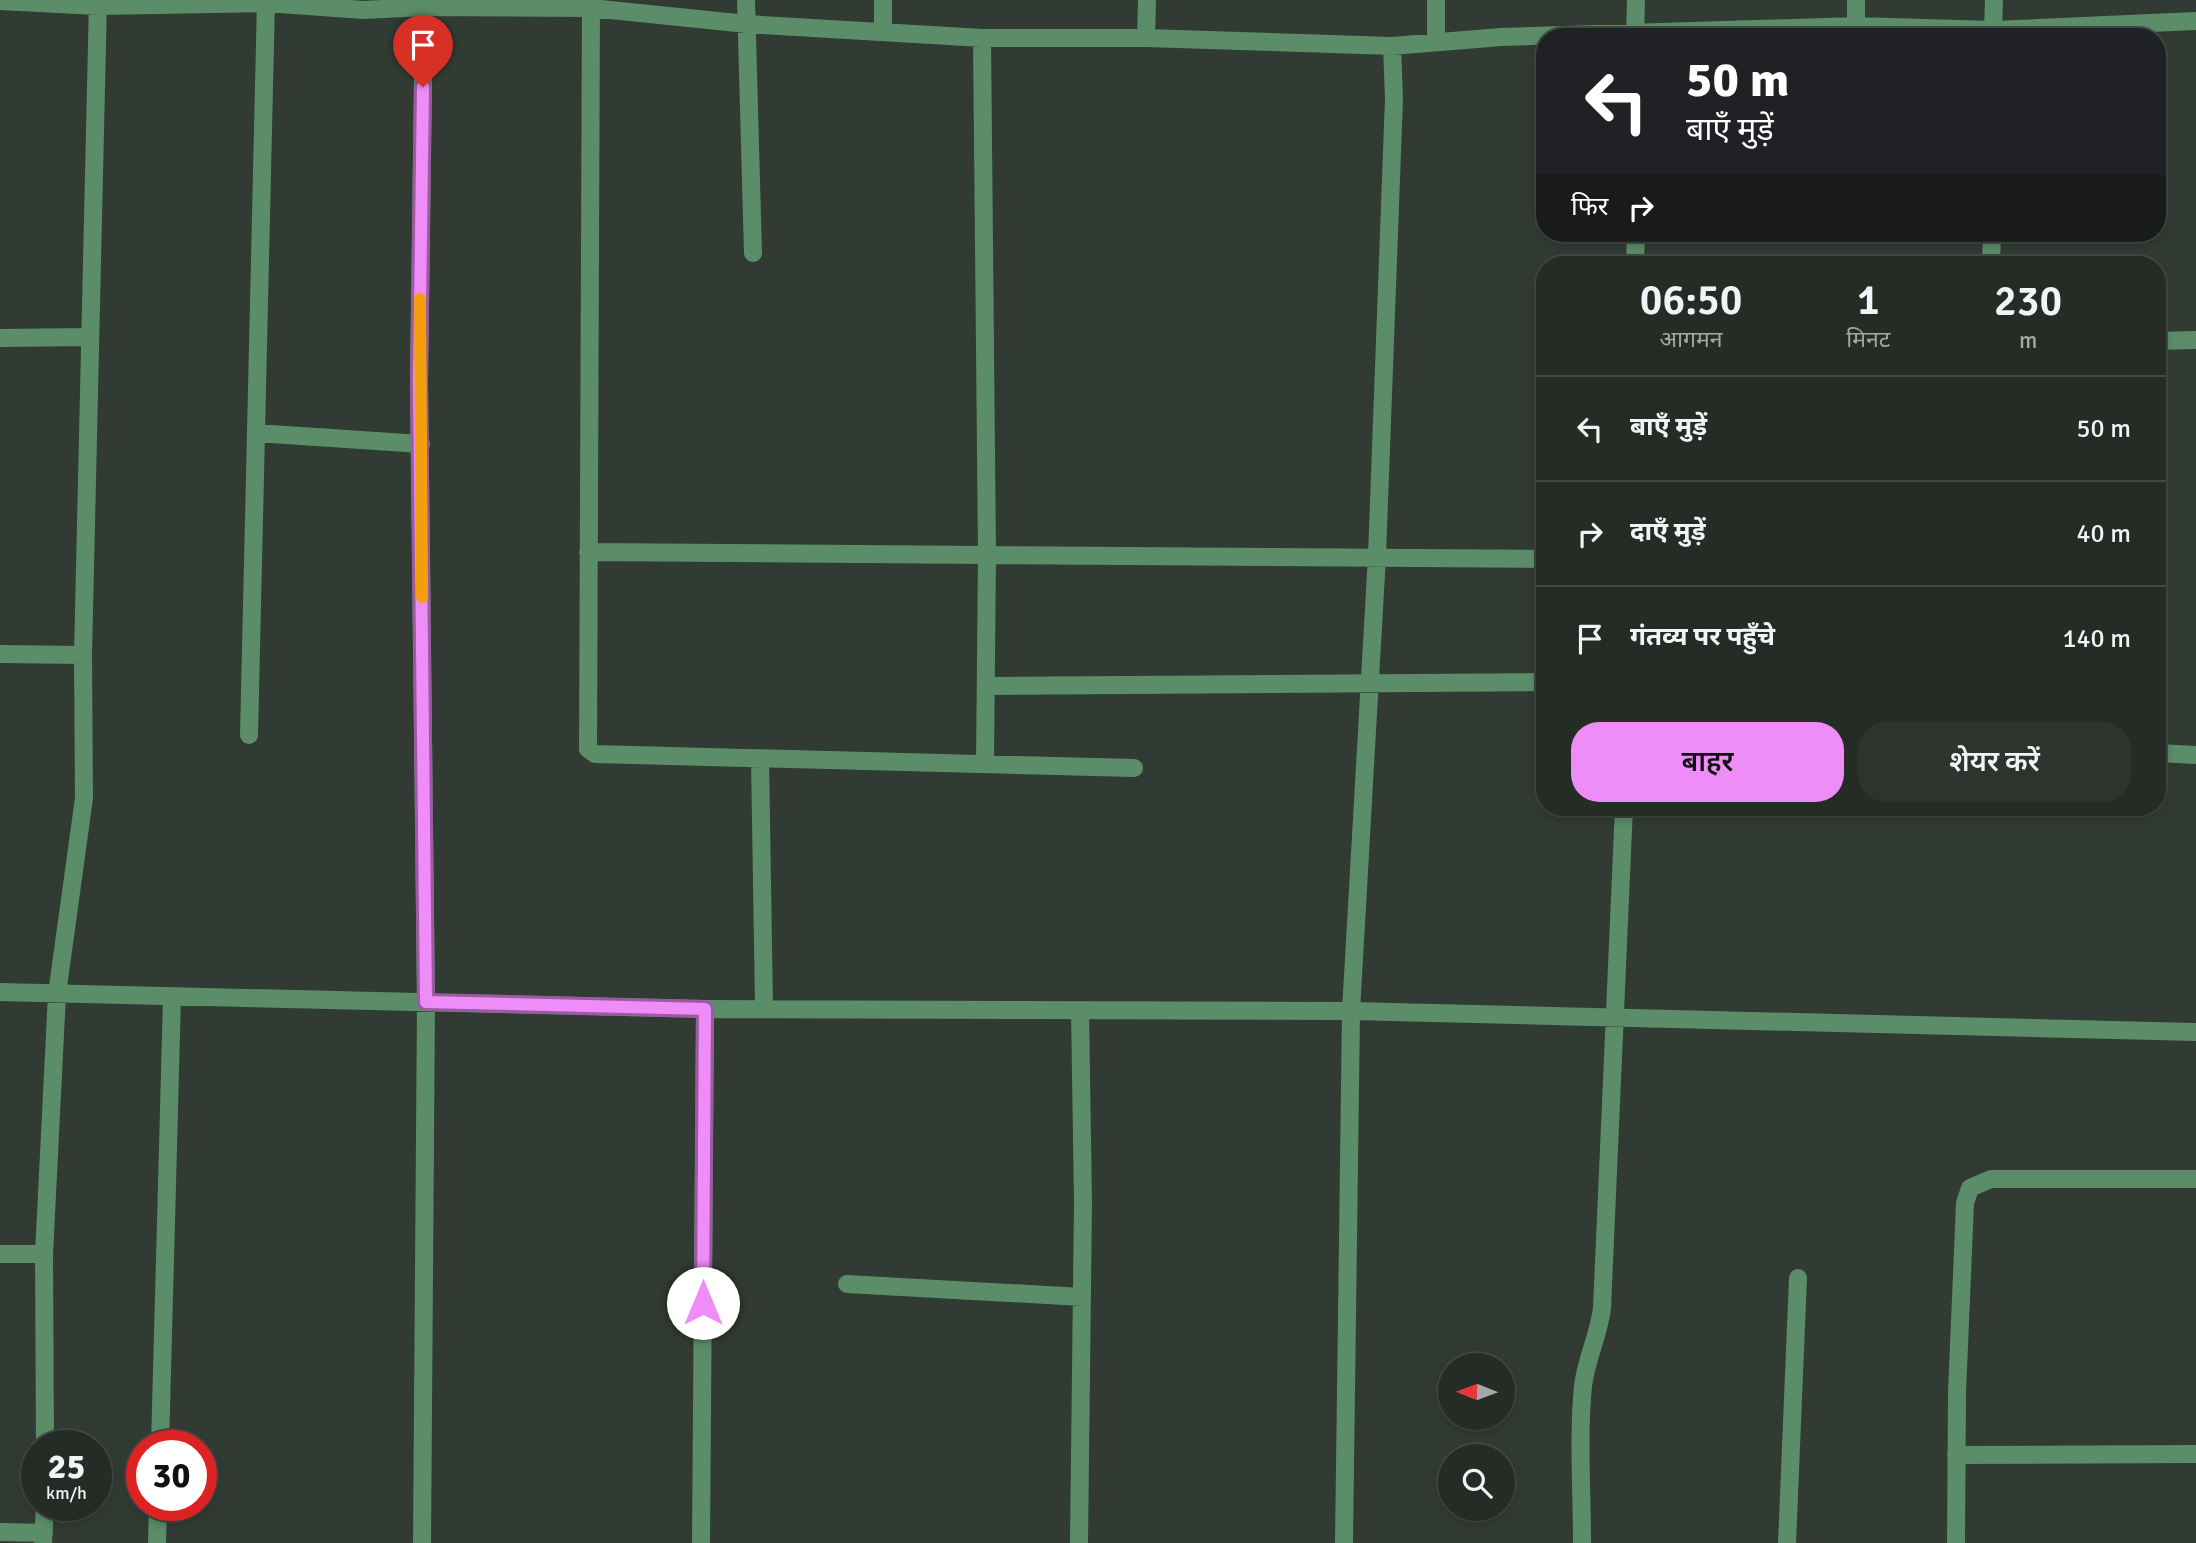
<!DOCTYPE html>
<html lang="hi">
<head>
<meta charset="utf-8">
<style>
	:root { --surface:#252c26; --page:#2d342e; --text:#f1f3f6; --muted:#a3a7a7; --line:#424843; --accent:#ee8cf8 }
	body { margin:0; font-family:Signika,"Noto Sans Devanagari",sans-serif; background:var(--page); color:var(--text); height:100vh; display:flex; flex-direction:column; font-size:26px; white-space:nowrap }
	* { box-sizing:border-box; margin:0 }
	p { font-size:23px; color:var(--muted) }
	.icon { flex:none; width:38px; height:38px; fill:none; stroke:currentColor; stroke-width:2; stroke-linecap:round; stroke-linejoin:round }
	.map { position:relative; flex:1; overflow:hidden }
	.details { position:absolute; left:1536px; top:256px; width:630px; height:560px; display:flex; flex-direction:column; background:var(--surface); border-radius:28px; box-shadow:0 4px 10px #0003,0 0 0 2px var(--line) }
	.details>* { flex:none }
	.hud { position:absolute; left:1536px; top:28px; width:630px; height:214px; border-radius:28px; box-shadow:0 4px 10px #0003,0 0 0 2px var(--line); background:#202124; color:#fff; overflow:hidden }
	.needle { width:46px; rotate:271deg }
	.fabs { position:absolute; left:1438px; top:1353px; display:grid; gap:14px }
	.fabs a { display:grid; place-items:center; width:77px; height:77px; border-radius:50%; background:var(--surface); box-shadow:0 4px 10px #0003,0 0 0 2px var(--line); font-size:35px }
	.speed { position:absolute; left:21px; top:1430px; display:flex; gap:14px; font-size:35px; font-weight:700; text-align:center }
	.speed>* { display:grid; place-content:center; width:91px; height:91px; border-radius:50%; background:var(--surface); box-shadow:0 4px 10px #0003,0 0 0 2px var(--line); line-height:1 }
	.speed small { font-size:18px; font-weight:400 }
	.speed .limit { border:10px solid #d22; background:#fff; color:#111 }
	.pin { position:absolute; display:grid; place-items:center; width:60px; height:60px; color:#fff; margin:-72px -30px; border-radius:50% 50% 50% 0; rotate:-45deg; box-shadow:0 0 7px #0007 }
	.pin .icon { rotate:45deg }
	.me { position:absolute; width:77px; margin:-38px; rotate:0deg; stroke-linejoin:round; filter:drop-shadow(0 0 5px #0008) }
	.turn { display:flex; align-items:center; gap:24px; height:147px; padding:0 35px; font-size:32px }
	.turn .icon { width:91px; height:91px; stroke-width:2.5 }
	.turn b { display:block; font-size:49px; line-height:60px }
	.then { display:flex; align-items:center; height:66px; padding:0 35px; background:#0003; gap:14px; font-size:26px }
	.eta { display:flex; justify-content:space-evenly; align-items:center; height:119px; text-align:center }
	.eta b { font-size:42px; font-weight:600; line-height:49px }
	.action { display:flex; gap:14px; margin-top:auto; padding:14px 35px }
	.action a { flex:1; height:80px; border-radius:28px; background:var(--accent); color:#111; font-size:28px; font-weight:600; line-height:80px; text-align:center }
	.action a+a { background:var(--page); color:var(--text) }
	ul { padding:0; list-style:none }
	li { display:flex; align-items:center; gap:21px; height:105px; padding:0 35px; border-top:2px solid var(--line) }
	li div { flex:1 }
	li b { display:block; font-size:26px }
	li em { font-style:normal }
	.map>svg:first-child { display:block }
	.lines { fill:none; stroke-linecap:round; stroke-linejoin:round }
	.minor { stroke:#5b8d69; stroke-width:18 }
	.route-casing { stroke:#9b5ba1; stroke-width:18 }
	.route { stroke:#ee8cf8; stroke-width:12 }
	.slow { stroke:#f59e0b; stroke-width:12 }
</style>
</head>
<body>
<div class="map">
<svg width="2196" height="1543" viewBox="0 0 2196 1543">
	<rect width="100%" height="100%" fill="#313b33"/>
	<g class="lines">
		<path class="minor" d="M 591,0 L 588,749 L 595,754 L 1134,768
			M 746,0 L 753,253
			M 1436,0 L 1436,42
			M 1994,0 L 1993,30 L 2196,21
			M 0,1 L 98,6 L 266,3 L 363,10 L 424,7 L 591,8 L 747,24 L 982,38 L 1146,38 L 1392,46 L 1501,37 L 1856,26 L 1993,30 L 1993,37
			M 1856,26 L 1856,0
			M 883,30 L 883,0
			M 1635,37 L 1636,0
			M 982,38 L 987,554 L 985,764
			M 1146,38 L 1147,0
			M 1635,264 L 1636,233
			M 1991,264 L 1992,233
			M 0,338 L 89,337
			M 2158,341 L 2196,340
			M 256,433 L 421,444
			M 588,552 L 1545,559
			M 0,654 L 83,655
			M 986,686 L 1545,682
			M 249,735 L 266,0
			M 2158,753 L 2196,755
			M 760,758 L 764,1007
			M 0,992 L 705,1009 L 1351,1011 L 2196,1032
			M 0,1254 L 44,1254
			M 847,1284 L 1082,1297
			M 45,1446 L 44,1254 L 57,994 L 84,798 L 83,655 L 98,0
			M 160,1446 L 172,997
			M 1956,1455 L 2196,1454
			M 0,1532 L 44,1533
			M 43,1543 L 45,1505
			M 157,1543 L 158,1505
			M 422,1543 L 426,1002 L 419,382 L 424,0
			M 701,1543 L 705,1009
			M 1079,1543 L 1083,1202 L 1080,1010
			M 1344,1543 L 1351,1011 L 1377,556 L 1394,98 L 1392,46
			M 1582,1543 C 1582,1491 1578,1437 1583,1386 C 1586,1359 1599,1335 1602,1308 L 1624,807
			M 1787,1543 L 1798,1278
			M 1956,1543 L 1957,1393 L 1965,1203 L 1970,1188 L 1991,1179 L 2196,1179"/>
	</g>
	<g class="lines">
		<defs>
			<path id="route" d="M 423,87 L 419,382 L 426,1002 L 705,1009 L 703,1303"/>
		</defs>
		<use href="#route" class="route-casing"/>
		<use href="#route" class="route"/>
		<path class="slow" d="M 420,299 L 422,597"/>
	</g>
</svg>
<div class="fabs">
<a><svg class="needle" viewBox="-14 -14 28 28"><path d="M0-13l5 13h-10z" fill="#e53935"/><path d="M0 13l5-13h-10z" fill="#a3a7a7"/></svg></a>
<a><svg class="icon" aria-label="search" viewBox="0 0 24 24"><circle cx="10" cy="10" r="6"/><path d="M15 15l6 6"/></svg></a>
</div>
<div class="speed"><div>25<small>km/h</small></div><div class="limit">30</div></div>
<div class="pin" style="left:423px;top:87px;background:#d93025"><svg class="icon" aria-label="arrive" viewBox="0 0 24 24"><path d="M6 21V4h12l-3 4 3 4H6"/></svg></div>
<svg class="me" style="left:703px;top:1303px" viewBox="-20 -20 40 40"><circle r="19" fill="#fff"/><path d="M0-13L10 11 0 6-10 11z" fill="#ee8cf8"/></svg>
<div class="hud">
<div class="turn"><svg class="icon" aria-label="left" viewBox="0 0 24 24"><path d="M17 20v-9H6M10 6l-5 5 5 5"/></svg><div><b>50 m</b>बाएँ मुड़ें</div></div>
<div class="then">फिर<svg class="icon" aria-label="right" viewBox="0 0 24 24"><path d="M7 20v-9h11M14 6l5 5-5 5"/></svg></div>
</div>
<section class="details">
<div class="eta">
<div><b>06:50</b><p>आगमन</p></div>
<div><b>1</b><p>मिनट</p></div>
<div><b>230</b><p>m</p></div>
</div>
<ul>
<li><svg class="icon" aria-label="left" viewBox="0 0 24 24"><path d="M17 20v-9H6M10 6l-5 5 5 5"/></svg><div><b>बाएँ मुड़ें</b></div><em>50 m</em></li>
<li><svg class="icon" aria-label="right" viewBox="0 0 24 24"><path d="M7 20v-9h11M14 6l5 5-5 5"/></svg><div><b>दाएँ मुड़ें</b></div><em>40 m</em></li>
<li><svg class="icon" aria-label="arrive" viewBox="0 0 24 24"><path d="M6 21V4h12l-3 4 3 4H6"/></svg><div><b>गंतव्य पर पहुँचे</b></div><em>140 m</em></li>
</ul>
<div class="action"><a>बाहर</a><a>शेयर करें</a></div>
</section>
</div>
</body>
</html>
